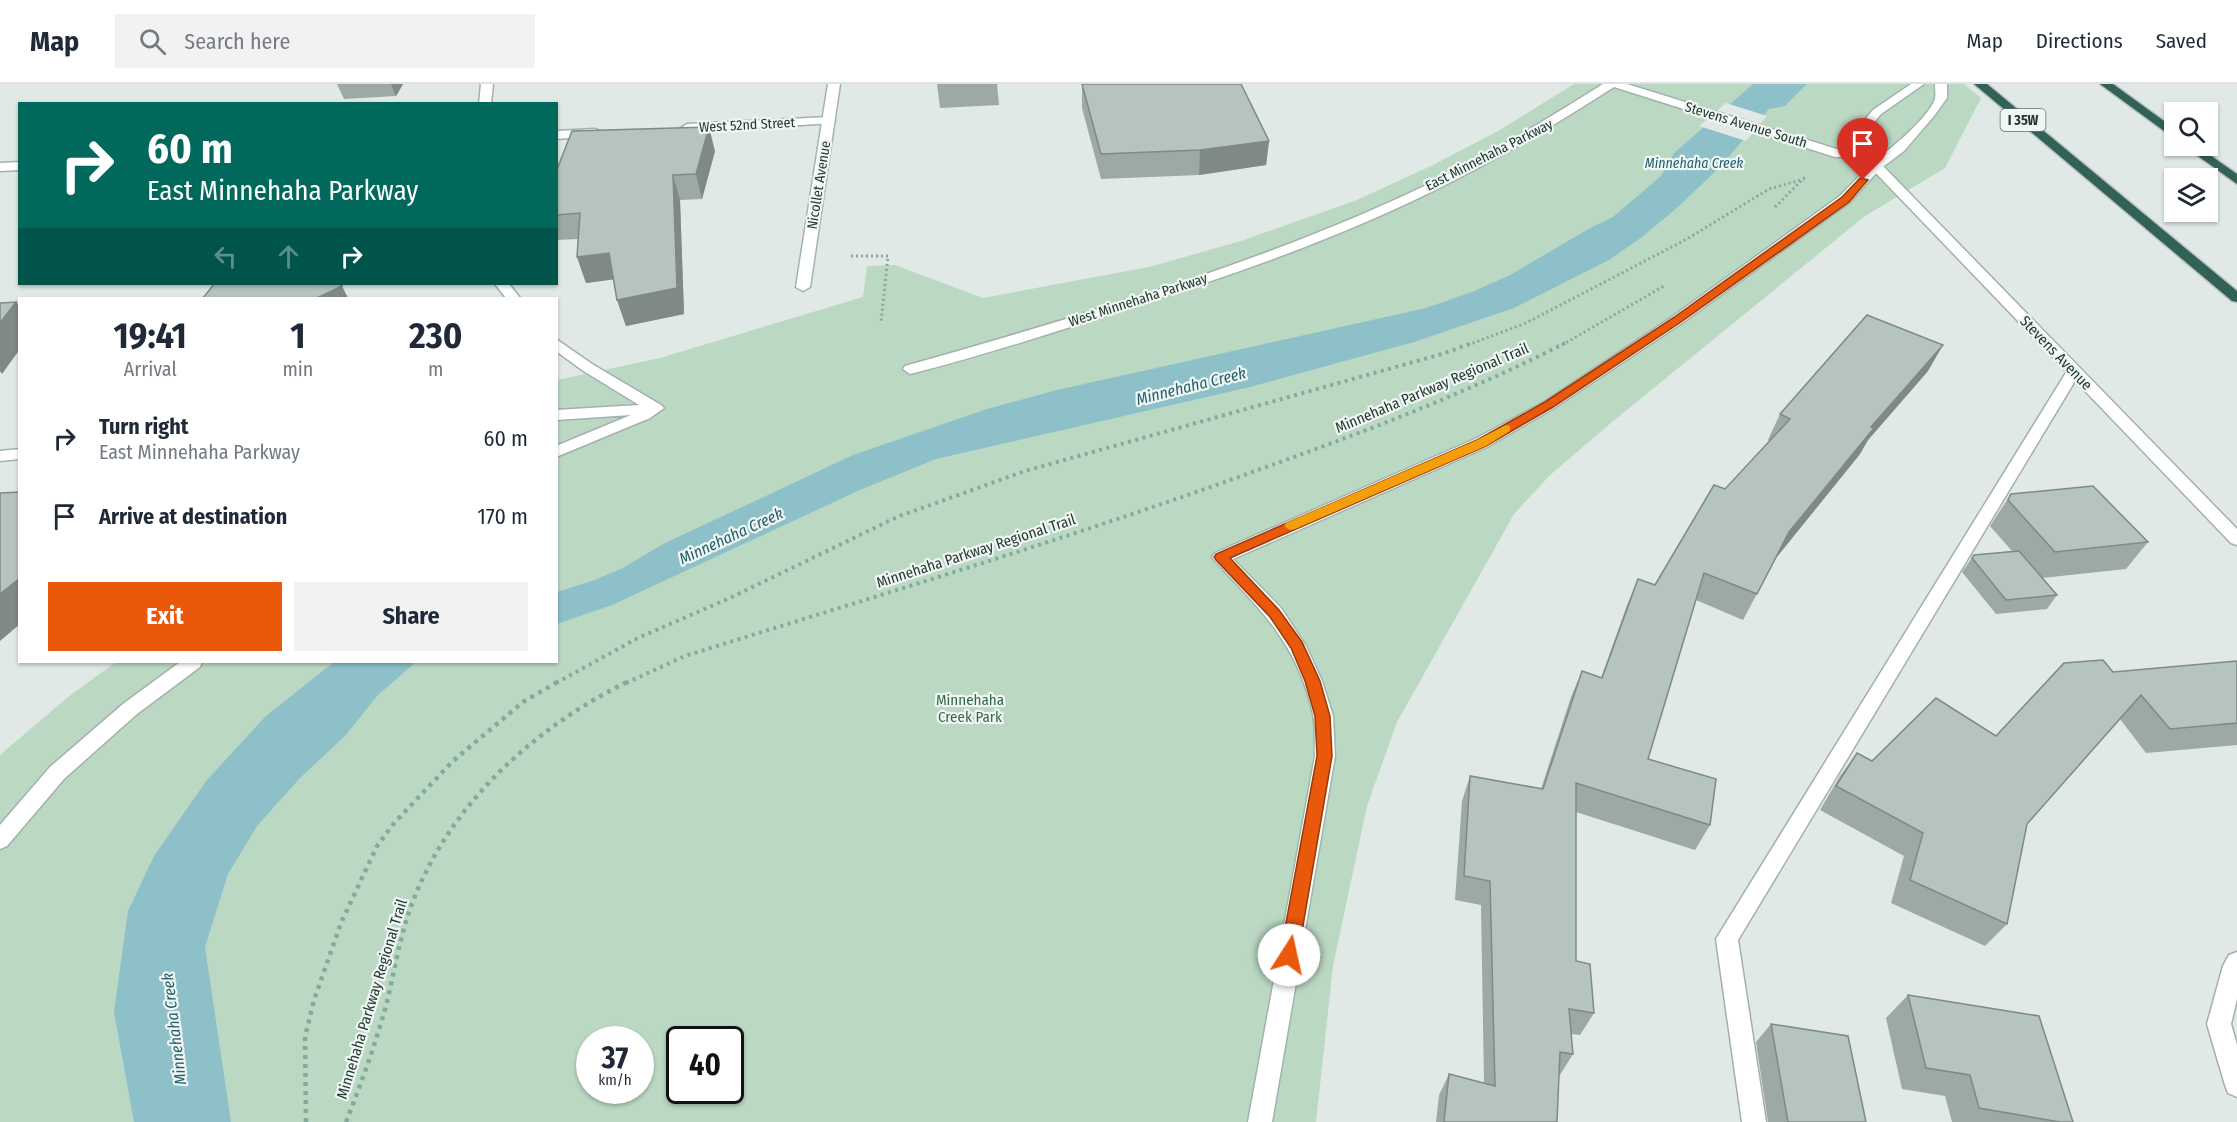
<!DOCTYPE html>
<html lang="en">
<head>
<meta charset="utf-8">
<style>
	:root { --surface:#fff; --page:#f2f2f3; --text:#1f2937; --muted:#747a83; --line:#e0e1e3; --accent:#ea580c }
	body { margin:0; font-family:"Fira Sans Condensed",sans-serif; background:var(--page); color:var(--text); height:100vh; display:flex; flex-direction:column; font-size:22px; white-space:nowrap }
	* { box-sizing:border-box; margin:0 }
	p { font-size:20px; color:var(--muted) }
	.icon { flex:none; width:33px; height:33px; fill:none; stroke:currentColor; stroke-width:2; stroke-linecap:round; stroke-linejoin:round }
	.map { position:relative; flex:1; overflow:hidden }
	.drawer { position:absolute; left:18px; top:213px; width:540px; height:366px; display:flex; flex-direction:column; background:var(--surface); border-radius:0px; box-shadow:0 2px 4px #0004 }
	.drawer>* { flex:none }
	.top-card { position:absolute; left:18px; top:18px; width:540px; height:183px; border-radius:0px; box-shadow:0 2px 4px #0004; background:#00695c; color:#fff; overflow:hidden }
	.controls { position:absolute; left:2164px; top:18px; display:grid; gap:12px }
	.controls a { display:grid; place-items:center; width:54px; height:54px; border-radius:0px; background:var(--surface); box-shadow:0 2px 4px #0004; font-size:30px }
	.speed { position:absolute; left:576px; top:942px; display:flex; gap:12px; font-size:30px; font-weight:700; text-align:center }
	.speed>* { display:grid; place-content:center; width:78px; height:78px; border-radius:50%; background:var(--surface); box-shadow:0 2px 4px #0004; line-height:1 }
	.speed small { font-size:15px; font-weight:400 }
	.speed .limit { border:3px solid #111; border-radius:9px; background:#fff; color:#111 }
	.pin { position:absolute; display:grid; place-items:center; width:51px; height:51px; color:#fff; margin:-62px -26px; border-radius:50% 50% 50% 0; rotate:-45deg; box-shadow:0 0 6px #0007 }
	.pin .icon { rotate:45deg }
	.me { position:absolute; width:66px; margin:-33px; rotate:10deg; stroke-linejoin:round; filter:drop-shadow(0 0 4px #0008) }
	.turn { display:flex; align-items:center; gap:21px; height:126px; padding:0 30px; font-size:27px }
	.turn .icon { width:78px; height:78px; stroke-width:2.5 }
	.turn b { display:block; font-size:42px; line-height:51px }
	.lanes { display:flex; align-items:center; height:57px; padding:0 30px; background:#0003; justify-content:center; gap:30px; direction:ltr }
	.lanes .off { opacity:.35 }
	.eta { display:flex; justify-content:space-evenly; align-items:center; height:102px; text-align:center }
	.eta b { font-size:36px; font-weight:700; line-height:42px }
	.primary-button { display:flex; gap:12px; margin-top:auto; padding:12px 30px }
	.primary-button a { flex:1; height:69px; border-radius:0px; background:var(--accent); color:#fff; font-size:24px; font-weight:700; line-height:69px; text-align:center }
	.primary-button a+a { background:var(--page); color:var(--text) }
	ul { padding:0; list-style:none }
	li { display:flex; align-items:center; gap:18px; height:78px; padding:0 30px }
	li div { flex:1 }
	li b { display:block; font-size:22px }
	li em { font-style:normal }
	header { display:flex; align-items:center; gap:36px; box-sizing:border-box; height:84px; padding:0 30px; background:var(--surface); border-bottom:2px solid var(--line) }
	header strong { font-size:28px }
	nav { display:flex; gap:33px; margin-inline-start:auto; font-size:21px }
	.search { width:420px; height:54px; background:var(--page); display:flex; align-items:center; gap:15px; box-sizing:border-box; padding:0 21px; border-radius:0px; color:var(--muted); font-size:22px }
	.map>svg:first-child { display:block }
	.green { fill:#bbd8c3; fill-rule:evenodd }
	.water { fill:#8dc0c9 }
	.pier { fill:#e0e9e5 }
	.lines { fill:none; stroke-linecap:round; stroke-linejoin:round }
	.lane-casing { stroke:#a4b0ac; stroke-width:3 }
	.street-casing { stroke:#a4b0ac; stroke-width:3 }
	.secondary-casing { stroke:#a1b4ad; stroke-width:3 }
	.highway-casing { stroke:#bdc3c2; stroke-width:3 }
	.path-far2 { stroke:#84aa9e; stroke-width:3; stroke-dasharray:2 3; stroke-linecap:butt }
	.path-far1 { stroke:#84aa9e; stroke-width:4; stroke-dasharray:3 4.5; stroke-linecap:butt }
	.path { stroke:#84aa9e; stroke-width:4.5; stroke-dasharray:4 5; stroke-linecap:butt }
	.lane { fill:#fff; fill-rule:evenodd }
	.street { fill:#fff; fill-rule:evenodd }
	.secondary { fill:#fff; fill-rule:evenodd }
	.highway { fill:#326157; fill-rule:evenodd }
	.wall { fill:#9da9a3 }
	.shaded-wall { fill:#7f8985 }
	.building { fill:#b6c4be; stroke:#7f8985; stroke-width:1.5 }
	.route { fill:#ea580c; stroke:#983908; stroke-width:1.5 }
	.slow { fill:#f59e0b }
	.labels { text-anchor:middle; dominant-baseline:central; stroke-width:4.5; stroke-linejoin:round; paint-order:stroke }
	.shield { fill:#f0f6f3; stroke:#60716c; stroke-width:1.5 }
	.shield-label { font-size:14px; font-weight:bold; fill:#233832 }
	.far-street-label { font-size:14px; fill:#233832; stroke:#f0f6f3 }
	.far-water-label { font-size:14px; font-style:italic; fill:#23606d; stroke:#f0f6f3 }
	.street-label { font-size:15px; fill:#233832; stroke:#f0f6f3 }
	.park-label { font-size:15px; fill:#316a48; stroke:#f0f6f3 }
	.water-label { font-size:16px; font-style:italic; fill:#23606d; stroke:#f0f6f3 }
</style>
</head>
<body>
<header>
<strong>Map</strong>
<div class="search"><svg class="icon" aria-label="search" viewBox="0 0 24 24"><circle cx="10" cy="10" r="6"/><path d="M15 15l6 6"/></svg>Search here</div>
<nav><a>Map</a><a>Directions</a><a>Saved</a></nav>
</header>
<div class="map">
<svg width="2237" height="1038" viewBox="0 0 2237 1038">
	<rect width="100%" height="100%" fill="#e0e9e5"/>
	<path class="green" d="M 1574,0 L 1964,0 L 1981,14 L 1945,84 L 1865,132 L 1612,338 L 1549,392 L 1514,430 L 1397,638 L 1367,722 L 1333,882 L 1316,1038 L 0,1038 L 0,671 L 68,613 L 116,578 L 556,578 L 557,296 L 660,274 L 863,213 L 867,182 L 895,181 L 983,214 L 1149,183 L 1241,157 L 1357,116 L 1433,81 L 1500,46 ZM 590,956 L 640,956 L 640,1006 L 590,1006 ZM 680,956 L 730,956 L 730,1006 L 680,1006 Z"/>
	<path class="water" d="M 1753,0 L 1807,0 L 1785,22 L 1769,25 L 1720,83 L 1678,123 L 1642,153 L 1609,176 L 1514,224 L 1414,258 L 1250,303 L 936,375 L 860,406 L 612,521 L 557,540 L 557,508 L 592,497 L 623,484 L 663,460 L 853,371 L 987,325 L 1057,306 L 1426,224 L 1472,208 L 1510,191 L 1592,143 L 1613,133 L 1661,92 L 1674,69 Z
		M 334,578 L 416,578 L 378,611 L 345,652 L 299,695 L 257,742 L 228,790 L 205,863 L 231,1038 L 134,1038 L 114,928 L 128,827 L 154,772 L 207,696 L 266,632 Z"/>
	<path class="pier" d="M 1726,19 L 1767,32 L 1746,57 L 1699,42 Z"/>
	<g class="lines">
		<defs>
			<path id="lane" d="M 2074,282 L 2081,287 L 1738,856 L 1766,1038 L 1742,1038 L 1716,855 L 2067,287 Z"/>
			<path id="street" d="M 481,0 L 493,0 L 491,20 L 479,20 Z
				M 1603,0 L 1627,0 L 1843,67 L 1845,70 L 1843,73 L 1835,73 L 1614,3 C 1561,37 1508,69 1453,97 C 1351,150 1241,188 1132,223 C 1059,247 985,271 910,290 L 903,285 L 905,282 C 1087,230 1272,177 1443,93 C 1498,65 1551,33 1603,0 Z
				M 829,33 L 835,37 L 833,39 L 687,48 L 681,44 L 687,40 Z
				M 594,45 L 598,46 L 598,52 L 556,55 L 556,47 Z
				M 20,78 L 20,86 L 0,87 L 0,79 Z
				M 1876,78 L 1880,79 L 2237,445 L 2237,461 L 2231,459 L 1872,85 L 1870,82 Z
				M 495,200 L 509,200 L 520,214 L 506,214 Z
				M 556,255 L 592,280 L 661,321 L 664,324 L 650,334 L 556,373 L 556,362 L 631,331 L 556,336 L 556,326 L 639,321 L 582,286 L 556,267 Z
				M 20,365 L 20,375 L 0,377 L 0,367 Z
				M 180,578 L 202,578 L 200,583 L 137,630 L 64,695 L 7,762 L 0,765 L 0,741 L 50,683 L 123,620 Z
				M 2237,868 L 2237,915 L 2231,940 L 2237,961 L 2237,1013 L 2228,1009 L 2225,1001 L 2207,940 L 2223,882 L 2229,871 Z"/>
			<path id="secondary" d="M 828,0 L 840,0 L 810,203 L 803,207 L 796,203 Z
				M 1911,0 L 1924,0 L 1881,30 L 1848,69 L 1874,77 C 1891,65 1928,34 1935,15 C 1936,11 1935,4 1935,0 L 1947,0 L 1947,14 L 1934,32 L 1904,67 L 1880,85 L 1850,118 L 1682,239 L 1554,324 L 1487,363 L 1233,475 L 1281,524 L 1306,562 L 1322,597 L 1333,632 L 1335,672 L 1272,1038 L 1248,1038 L 1315,672 C 1314,659 1316,644 1313,630 C 1298,561 1262,527 1215,477 L 1212,473 L 1215,469 L 1475,355 L 1544,318 L 1672,233 L 1840,112 L 1868,83 L 1833,70 L 1848,56 L 1873,26 Z"/>
			<path id="highway" d="M 1974,0 L 1987,0 L 2237,207 L 2237,218 L 2232,217 Z
				M 2100,0 L 2113,0 L 2175,45 L 2175,55 Z
				M 2184,62 L 2197,62 L 2237,90 L 2237,100 Z"/>
		</defs>
		<use href="#lane" class="lane-casing"/>
		<use href="#street" class="street-casing"/>
		<use href="#secondary" class="secondary-casing"/>
		<use href="#highway" class="highway-casing"/>
		<path class="path-far2" d="M 1775,123 L 1806,92
			M 851,172 L 888,172 L 881,238
			M 1468,261 L 1526,239 L 1687,155 L 1769,105 L 1804,95
			M 1562,261 L 1664,202"/>
		<path class="path-far1" d="M 556,599 L 638,554 L 732,513 L 897,433 L 1025,387 L 1442,270 L 1472,259
			M 626,599 L 685,572 C 879,511 1075,453 1266,383 C 1367,347 1469,308 1565,259"/>
		<path class="path" d="M 306,1038 L 305,953 L 314,916 L 341,839 L 377,762 L 395,738 L 453,677 L 523,618 L 559,597
			M 346,1038 C 361,1000 375,961 386,922 C 394,890 399,856 410,825 C 447,722 533,644 629,597"/>
		<use href="#lane" class="lane"/>
		<use href="#street" class="street"/>
		<use href="#secondary" class="secondary"/>
		<use href="#highway" class="highway"/>
	</g>
	<path class="wall" d="M 337,0 L 403,0 L 396,12 L 344,15 Z
		M 937,0 L 997,0 L 999,21 L 940,24 Z
		M 1082,0 L 1205,1 L 1269,57 L 1266,81 L 1199,91 L 1101,95 L 1082,24 Z
		M 715,67 L 702,115 L 680,116 L 684,230 L 626,242 L 617,216 L 613,195 L 586,199 L 577,173 L 578,155 L 556,156 L 556,131 Z
		M 1928,287 L 1868,356 L 1860,370 L 1776,474 L 1743,536 L 1696,516 L 1648,675 L 1710,741 L 1695,766 L 1576,728 L 1576,877 L 1594,929 L 1580,951 L 1571,950 L 1573,970 L 1560,991 L 1559,991 L 1557,1038 L 1436,1038 L 1439,1011 L 1449,990 L 1484,999 L 1481,821 L 1455,816 L 1462,717 L 1470,692 L 1541,705 L 1571,613 L 1582,587 L 1601,594 L 1627,521 L 1638,495 L 1655,501 L 1725,405 L 1769,357 L 1768,356 L 1780,330 Z
		M 2011,410 L 2148,458 L 2126,485 L 2042,494 L 2057,511 L 2047,525 L 1996,530 L 1962,488 L 1974,471 L 2012,467 L 1990,442 Z
		M 2237,577 L 2237,661 L 2146,669 L 2120,635 L 2027,740 L 2007,840 L 1985,862 L 1891,819 L 1904,772 L 1820,726 L 1840,692 L 1857,669 L 1872,677 L 1996,652 L 2113,588 Z
		M 1908,911 L 2073,1038 L 1952,1038 L 1945,1012 L 1902,1005 L 1886,934 Z
		M 1771,940 L 1866,1038 L 1768,1038 L 1756,958 Z"/>
	<path class="shaded-wall" d="M 391,0 L 403,0 L 396,12 Z
		M 709,43 L 715,67 L 702,115 L 696,90 Z
		M 1269,57 L 1266,81 L 1199,91 L 1200,66 Z
		M 673,91 L 680,116 L 684,230 L 626,242 L 617,216 Z
		M 609,169 L 617,195 L 586,199 L 577,173 Z
		M 342,202 L 348,214 L 317,214 Z
		M 16,218 L 20,222 L 20,265 L 2,290 L 0,287 L 0,239 Z
		M 1943,261 L 1928,287 L 1868,356 L 1860,370 L 1776,474 L 1789,448 L 1871,343 Z
		M 20,494 L 20,540 L 0,557 L 0,510 Z"/>
	<path class="building" d="M 1082,0 L 1241,0 L 1269,57 L 1200,66 L 1101,70 Z
		M 709,43 L 696,90 L 673,91 L 677,204 L 617,216 L 609,169 L 577,173 L 580,129 L 556,131 L 556,88 L 572,47 Z
		M 214,200 L 339,200 L 342,202 L 317,214 L 203,214 Z
		M 16,218 L 0,239 L 0,219 Z
		M 1867,231 L 1943,261 L 1871,343 L 1874,344 L 1789,448 L 1757,510 L 1704,489 L 1648,675 L 1716,695 L 1710,741 L 1576,699 L 1576,877 L 1590,880 L 1594,929 L 1569,925 L 1573,970 L 1560,968 L 1557,1038 L 1444,1038 L 1449,990 L 1495,1002 L 1490,797 L 1464,792 L 1470,692 L 1543,705 L 1582,587 L 1602,594 L 1638,495 L 1655,501 L 1714,401 L 1725,405 L 1790,335 L 1780,330 Z
		M 2093,402 L 2148,458 L 2055,468 L 2008,416 L 2011,410 Z
		M 20,408 L 20,494 L 0,510 L 0,409 Z
		M 2019,467 L 2057,511 L 2006,516 L 1972,474 L 1974,471 Z
		M 2103,576 L 2113,588 L 2237,577 L 2237,639 L 2170,645 L 2141,611 L 2027,740 L 2007,840 L 1910,796 L 1923,749 L 1836,702 L 1857,669 L 1872,677 L 1936,614 L 1996,652 L 2064,579 Z
		M 1908,911 L 2039,932 L 2073,1038 L 2060,1038 L 1979,1024 L 1970,991 L 1926,984 Z
		M 1771,940 L 1848,952 L 1866,1038 L 1788,1038 Z"/>
	<path class="route" d="M 1860,94 L 1868,96 L 1849,118 L 1681,238 L 1553,323 L 1486,362 L 1230,474 L 1279,526 L 1302,558 L 1320,597 L 1330,632 L 1332,672 L 1298,871 L 1295,876 L 1289,878 L 1283,876 L 1280,871 L 1317,672 L 1315,632 L 1305,597 L 1291,564 L 1270,533 L 1216,476 L 1214,473 L 1216,470 L 1477,356 L 1545,318 L 1673,234 L 1842,113 Z"/>
	<path class="slow" d="M 1506,341 L 1510,342 L 1510,347 L 1486,362 L 1295,445 L 1290,446 L 1284,442 L 1286,439 L 1477,356 Z"/>
	<g class="labels">
		<rect class="shield" x="2000.5" y="25" width="45" height="22" rx="4.5"/>
		<g class="shield-label">
			<text x="2023" y="36">I 35W</text>
		</g>
		<g class="far-street-label">
			<text transform="translate(747 41) rotate(-3)">West 52nd Street</text>
			<text transform="translate(1746 41) rotate(17)">Stevens Avenue South</text>
			<text transform="translate(1489 71) rotate(-27)">East Minnehaha Parkway</text>
			<text transform="translate(819 101) rotate(-81)">Nicollet Avenue</text>
			<text transform="translate(1138 216) rotate(-18)">West Minnehaha Parkway</text>
		</g>
		<g class="far-water-label">
			<text x="1694" y="79">Minnehaha Creek</text>
		</g>
		<g class="street-label">
			<text transform="translate(2056 269) rotate(46)">Stevens Avenue</text>
			<text transform="translate(1432 304) rotate(-23)">Minnehaha Parkway Regional Trail</text>
			<text transform="translate(976 467) rotate(-18)">Minnehaha Parkway Regional Trail</text>
			<text transform="translate(372 915) rotate(-73)">Minnehaha Parkway Regional Trail</text>
		</g>
		<g class="park-label">
			<text x="970" y="616">Minnehaha<tspan x="970" dy="17">Creek Park</tspan></text>
		</g>
		<g class="water-label">
			<text transform="translate(1191 302) rotate(-14)">Minnehaha Creek</text>
			<text transform="translate(731 452) rotate(-25)">Minnehaha Creek</text>
			<text transform="translate(174 945) rotate(-97)">Minnehaha Creek</text>
		</g>
	</g>
</svg>
<div class="controls">
<a><svg class="icon" aria-label="search" viewBox="0 0 24 24"><circle cx="10" cy="10" r="6"/><path d="M15 15l6 6"/></svg></a>
<a><svg class="icon" aria-label="layers" viewBox="0 0 24 24"><path d="M12 4l9 5-9 5-9-5zM3 14l9 5 9-5"/></svg></a>
</div>
<div class="speed"><div>37<small>km/h</small></div><div class="limit">40</div></div>
<div class="pin" style="left:1863px;top:96px;background:#d93025"><svg class="icon" aria-label="arrive" viewBox="0 0 24 24"><path d="M6 21V4h12l-3 4 3 4H6"/></svg></div>
<svg class="me" style="left:1289px;top:871px" viewBox="-20 -20 40 40"><circle r="19" fill="#fff"/><path d="M0-13L10 11 0 6-10 11z" fill="#ea580c"/></svg>
<div class="top-card">
<div class="turn"><svg class="icon" aria-label="right" viewBox="0 0 24 24"><path d="M7 20v-9h11M14 6l5 5-5 5"/></svg><div><b>60 m</b>East Minnehaha Parkway</div></div>
<div class="lanes"><svg class="icon off" aria-label="left" viewBox="0 0 24 24"><path d="M17 20v-9H6M10 6l-5 5 5 5"/></svg><svg class="icon off" aria-label="ahead" viewBox="0 0 24 24"><path d="M12 20V5M6 11l6-6 6 6"/></svg><svg class="icon" aria-label="right" viewBox="0 0 24 24"><path d="M7 20v-9h11M14 6l5 5-5 5"/></svg></div>
</div>
<section class="drawer">
<div class="eta">
<div><b>19:41</b><p>Arrival</p></div>
<div><b>1</b><p>min</p></div>
<div><b>230</b><p>m</p></div>
</div>
<ul>
<li><svg class="icon" aria-label="right" viewBox="0 0 24 24"><path d="M7 20v-9h11M14 6l5 5-5 5"/></svg><div><b>Turn right</b><p>East Minnehaha Parkway</p></div><em>60 m</em></li>
<li><svg class="icon" aria-label="arrive" viewBox="0 0 24 24"><path d="M6 21V4h12l-3 4 3 4H6"/></svg><div><b>Arrive at destination</b></div><em>170 m</em></li>
</ul>
<div class="primary-button"><a>Exit</a><a>Share</a></div>
</section>
</div>
</body>
</html>
